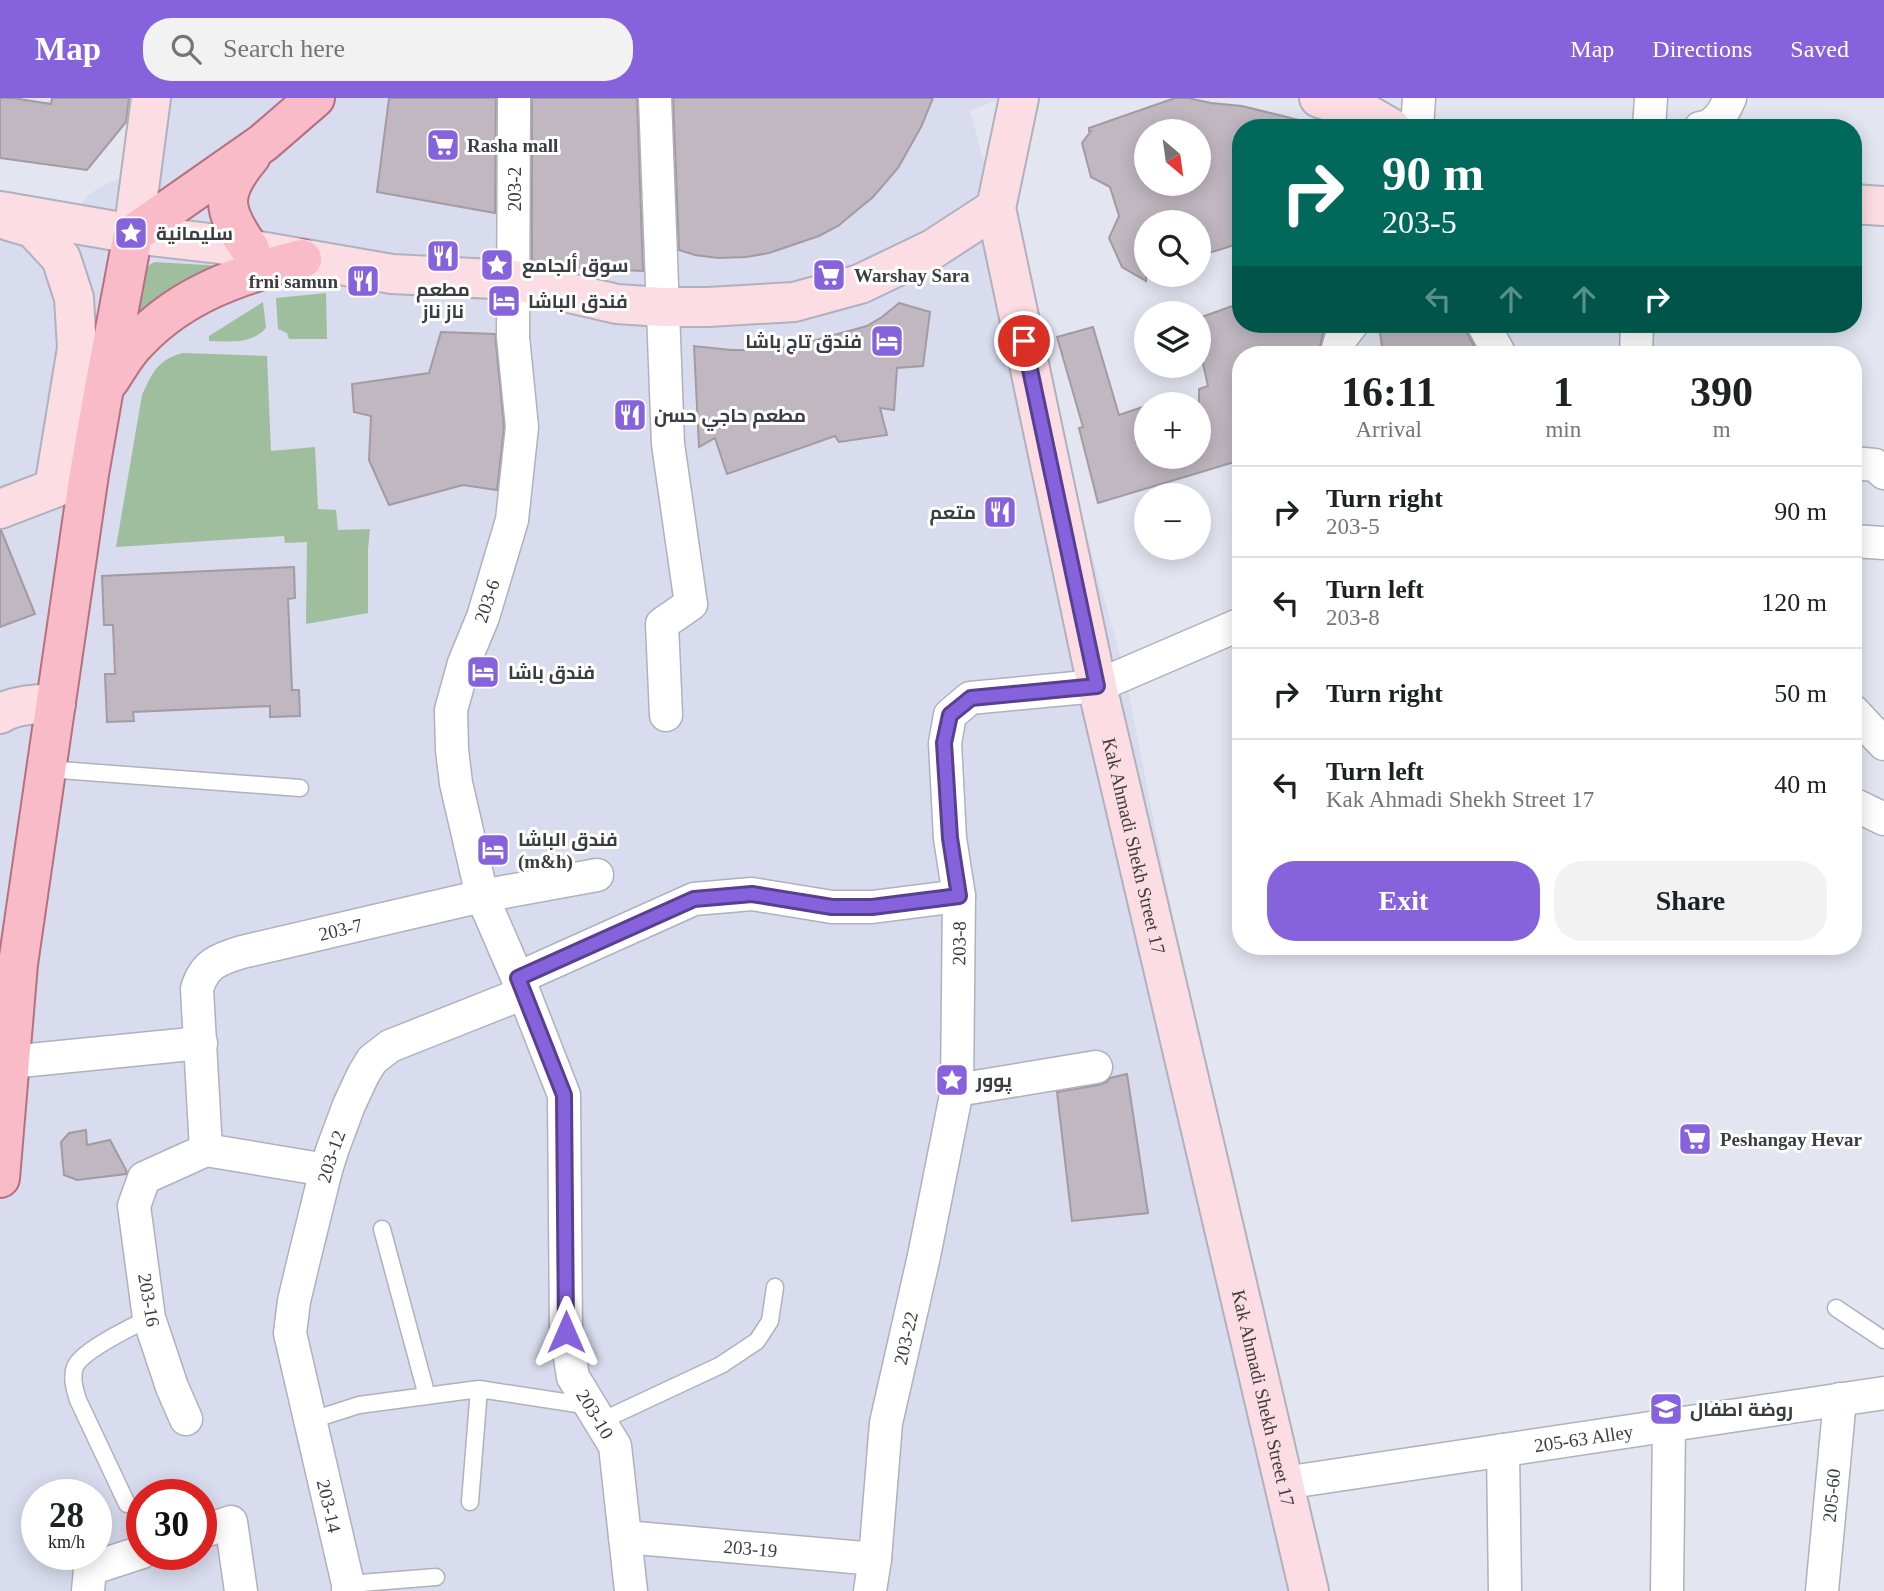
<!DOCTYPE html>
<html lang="en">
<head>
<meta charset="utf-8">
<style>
	:root { --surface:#fff; --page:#f2f2f2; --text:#202124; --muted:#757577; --line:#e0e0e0; --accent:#8662dc }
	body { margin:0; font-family:"Times New Roman",Cairo,serif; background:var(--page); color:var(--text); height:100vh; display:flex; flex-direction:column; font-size:26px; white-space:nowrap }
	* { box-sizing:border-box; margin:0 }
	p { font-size:23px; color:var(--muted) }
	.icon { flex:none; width:38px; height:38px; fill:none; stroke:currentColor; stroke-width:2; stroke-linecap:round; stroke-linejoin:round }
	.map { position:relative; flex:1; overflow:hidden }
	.sheet { position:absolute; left:1232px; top:248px; width:630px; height:609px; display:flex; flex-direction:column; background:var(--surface); border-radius:28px; box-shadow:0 4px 18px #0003 }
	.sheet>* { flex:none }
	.guide { position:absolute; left:1232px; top:21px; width:630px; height:214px; border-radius:28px; box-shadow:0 4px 18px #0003; background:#00695c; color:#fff; overflow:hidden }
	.needle { width:46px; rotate:151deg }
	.buttons { position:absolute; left:1134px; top:21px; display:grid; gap:14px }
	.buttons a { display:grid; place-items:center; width:77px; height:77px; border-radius:50%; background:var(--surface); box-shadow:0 4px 18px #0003; font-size:35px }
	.speed { position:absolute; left:21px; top:1381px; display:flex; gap:14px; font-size:35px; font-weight:700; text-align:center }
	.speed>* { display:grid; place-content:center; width:91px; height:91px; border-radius:50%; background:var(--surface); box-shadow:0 4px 18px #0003; line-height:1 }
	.speed small { font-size:18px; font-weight:400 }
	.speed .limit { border:10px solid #d22; background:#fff; color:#111 }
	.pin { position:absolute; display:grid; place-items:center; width:60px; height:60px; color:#fff; margin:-30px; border:4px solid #fff; border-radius:50%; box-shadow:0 2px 7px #0007 }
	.me { position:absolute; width:77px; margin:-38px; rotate:0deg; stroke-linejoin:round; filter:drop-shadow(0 0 5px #0008) }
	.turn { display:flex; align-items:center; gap:24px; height:147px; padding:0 35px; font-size:32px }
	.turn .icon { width:91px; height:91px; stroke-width:2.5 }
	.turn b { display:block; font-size:49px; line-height:60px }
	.lanes { display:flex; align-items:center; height:66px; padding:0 35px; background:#0003; justify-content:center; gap:35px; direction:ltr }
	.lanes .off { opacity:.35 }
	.eta { display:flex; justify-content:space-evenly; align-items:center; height:119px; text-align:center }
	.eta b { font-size:42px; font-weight:700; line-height:49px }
	.button { display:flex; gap:14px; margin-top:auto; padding:14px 35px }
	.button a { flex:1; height:80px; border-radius:28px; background:var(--accent); color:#fff; font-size:28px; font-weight:700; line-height:80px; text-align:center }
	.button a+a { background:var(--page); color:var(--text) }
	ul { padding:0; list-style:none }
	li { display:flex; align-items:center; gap:21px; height:91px; padding:0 35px; border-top:2px solid var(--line) }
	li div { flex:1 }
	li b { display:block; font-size:26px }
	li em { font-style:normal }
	header { display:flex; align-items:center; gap:42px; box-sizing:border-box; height:98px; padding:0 35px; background:var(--accent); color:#fff }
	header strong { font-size:33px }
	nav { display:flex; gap:38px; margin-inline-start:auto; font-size:24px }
	.search { width:490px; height:63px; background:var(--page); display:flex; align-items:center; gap:18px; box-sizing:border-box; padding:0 24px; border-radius:28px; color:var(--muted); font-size:26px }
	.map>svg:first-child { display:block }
	.built { fill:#d8dcee; fill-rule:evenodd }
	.green { fill:#9fbe9d }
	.building { fill:#c0b7c0; stroke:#a39aa2; stroke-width:2; fill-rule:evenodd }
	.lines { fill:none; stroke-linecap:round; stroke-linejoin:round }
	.lane-casing { stroke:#afb1bc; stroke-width:19 }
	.street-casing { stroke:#afb1bc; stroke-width:35 }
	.secondary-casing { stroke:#afb1bc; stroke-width:42 }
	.primary-casing { stroke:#b4717f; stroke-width:42 }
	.lane { stroke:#fff; stroke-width:16 }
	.street { stroke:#fff; stroke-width:32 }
	.secondary { stroke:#fcdde3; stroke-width:38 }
	.primary { stroke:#f8bbc7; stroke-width:38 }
	.route-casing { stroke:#57408f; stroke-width:18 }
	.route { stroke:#8662dc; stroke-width:12 }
	.labels { text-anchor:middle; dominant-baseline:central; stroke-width:6; stroke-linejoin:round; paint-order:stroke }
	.poi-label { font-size:19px; font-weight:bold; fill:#3c3d41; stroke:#fff; text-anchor:start }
	.street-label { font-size:19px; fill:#3c3d41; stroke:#fff }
</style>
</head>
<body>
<header>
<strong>Map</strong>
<div class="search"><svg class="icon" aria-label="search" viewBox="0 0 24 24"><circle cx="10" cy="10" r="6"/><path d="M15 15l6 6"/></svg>Search here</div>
<nav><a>Map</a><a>Directions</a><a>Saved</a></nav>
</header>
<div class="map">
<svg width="1884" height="1493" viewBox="0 0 1884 1493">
	<rect width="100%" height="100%" fill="#e3e6f1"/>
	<path class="built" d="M 151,0 L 1002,0 L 970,13 L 1125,576 L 1284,1385 L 1309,1493 L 0,1493 L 0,113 L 75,113 L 89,96 L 109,84 L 133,78 ZM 37,1396 L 96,1396 L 96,1456 L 37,1456 ZM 142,1396 L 201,1396 L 201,1456 L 142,1456 Z"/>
	<path class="green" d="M 154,164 L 224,168 L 125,226 L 136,176 Z
		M 326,195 L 327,241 L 289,241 L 287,235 L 278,231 L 276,200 Z
		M 263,204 L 266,230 C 251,247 229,243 209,243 L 209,238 Z
		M 183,255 L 267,258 L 271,353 L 315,349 L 318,411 L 336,412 L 338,432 L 370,431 L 368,451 L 368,515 L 306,526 L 307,444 L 285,445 L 284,438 L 116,449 L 142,297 C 152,275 158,261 183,255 Z"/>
	<path class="building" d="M 0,0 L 13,0 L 51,6 L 52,0 L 129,0 L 126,24 L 87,72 L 0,60 Z
		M 389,0 L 496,0 L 495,115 L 377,94 Z
		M 532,0 L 637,0 L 643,173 L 555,169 L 532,164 Z
		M 673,0 L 933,0 L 921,29 L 898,70 L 873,99 L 838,128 L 819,138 L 769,155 L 746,159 L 718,160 L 695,157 L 679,152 Z
		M 1175,0 L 1188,0 L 1211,5 L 1242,8 L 1299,22 L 1298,30 L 1241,30 L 1241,145 L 1199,158 L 1199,124 L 1146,124 L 1146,183 L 1122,169 L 1109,140 L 1119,118 L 1110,89 L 1091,79 L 1082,45 L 1091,33 L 1089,33 L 1089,30 ZM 1146,33 L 1199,33 L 1199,86 L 1146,86 Z
		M 899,205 L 930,214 L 923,268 L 897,270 L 894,312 L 880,310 L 887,337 L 839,344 L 835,338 L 727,376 L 715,340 L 699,349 L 694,248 L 731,252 L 756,252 L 798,247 L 867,228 L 882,219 Z
		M 1241,205 L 1241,226 L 1329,226 L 1323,235 L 1318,257 L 1241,257 L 1241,362 L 1098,405 L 1079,330 L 1083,329 L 1057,239 L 1093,229 L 1119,317 L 1146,308 L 1146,359 L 1199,359 L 1199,291 L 1208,288 L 1199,248 L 1199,220 Z
		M 1379,226 L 1465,226 L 1467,235 L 1479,257 L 1383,257 Z
		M 441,234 L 495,236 L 504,329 L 497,392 L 463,387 L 389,407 L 369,362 L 371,318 L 354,314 L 352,286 L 429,275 Z
		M 0,432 L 1,432 L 35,516 L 0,529 Z
		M 294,469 L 295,500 L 288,501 L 292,592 L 299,592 L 300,618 L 270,619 L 270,608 L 133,614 L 134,623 L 107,624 L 105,576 L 115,576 L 113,527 L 104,527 L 102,478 Z
		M 1127,976 L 1148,1115 L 1072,1123 L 1057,994 L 1099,987 L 1107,984 L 1110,980 Z
		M 86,1032 L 87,1047 L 110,1042 L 127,1074 L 126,1076 L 77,1082 L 64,1077 L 61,1044 L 69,1035 Z"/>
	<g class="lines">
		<defs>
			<path id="lane" d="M 47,671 L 300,690
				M 382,1131 L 427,1298
				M 1836,1210 L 1884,1242
				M 309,1323 L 359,1307 L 479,1291 L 590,1308
				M 599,1324 L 721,1267 L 757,1243 L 770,1223 L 775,1189
				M 470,1404 L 479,1291
				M 127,1406 L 78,1302 C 75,1292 71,1280 75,1269 C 82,1252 132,1229 149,1220
				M 348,1486 L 436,1479"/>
			<g id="street">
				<path id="s1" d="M 514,0 L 513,239 L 522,329 L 512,422 L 483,519 L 464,565 L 451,612 L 452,652 L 456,685 L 482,798 L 524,895 L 564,997 L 566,1234 L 573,1279 L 615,1348 L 631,1493"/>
				<path d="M 655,0 L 668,346 L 691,506 L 662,526 L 666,617"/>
				<path d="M 1417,30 L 1419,0"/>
				<path d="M 1649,30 L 1651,0"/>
				<path d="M 1700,30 C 1716,29 1724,14 1730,0"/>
				<path d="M 1483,226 L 1500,257"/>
				<path d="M 1336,257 L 1341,240 L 1352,226"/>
				<path d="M 1636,257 L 1637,226"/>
				<path d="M 1853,365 L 1875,367 L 1884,375"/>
				<path d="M 1853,443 L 1884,445"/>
				<path d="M 1853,613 L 1884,646"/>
				<path d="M 1853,706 L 1884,721"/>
				<path d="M 518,880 L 694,801 L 752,796 L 832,809 L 872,809 L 959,798"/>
				<path d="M 10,964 L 201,945"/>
				<path d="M 957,992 L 1096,969"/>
				<path id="s2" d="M 206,1052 L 197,891 C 204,866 219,861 242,854 L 482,798 L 597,777"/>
				<path d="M 186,1321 L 172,1289 L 149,1220 L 134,1108 L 144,1080 L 206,1052 L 326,1072"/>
				<path d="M 1503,1352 L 1505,1493"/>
				<path id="s3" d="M 1284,1385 L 1884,1295"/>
				<path d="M 201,1434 L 231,1424 L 241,1493"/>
				<path id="s4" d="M 625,1439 L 875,1461"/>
				<path d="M 88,1493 L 90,1471 L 142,1454"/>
				<path id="s5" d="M 348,1493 L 348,1486 L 290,1235 L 294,1203 L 305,1157 L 326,1072 L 333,1050 L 349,1007 L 363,977 L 372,962 L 390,948 L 524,895"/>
				<path id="s6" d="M 870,1493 L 875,1461 L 886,1325 L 924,1158 L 957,992 L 959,798 L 950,740 L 945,645 L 950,617 L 970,600 L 1097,588 L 1241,526"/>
				<path d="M 1667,1493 L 1669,1327"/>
				<path id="s7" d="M 1822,1493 L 1840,1301"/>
			</g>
			<g id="secondary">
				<path id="s8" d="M 1019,0 L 996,110 L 1097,588 L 1309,1493"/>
				<path d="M 1319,0 L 1360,12 L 1391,30"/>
				<path d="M 1853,106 L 1884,108"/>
				<path d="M 0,113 L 133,136 L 219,146 L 392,176 L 513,182 L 617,206 L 662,209 L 708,209 L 794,204 L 860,186 L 933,151 L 996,110"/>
				<path d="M 9,123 L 33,130 L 61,160 L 74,200 L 77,250 L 54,390"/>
				<path d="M 133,136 L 151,0"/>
				<path d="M 0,411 L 78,381"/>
				<path d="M 0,616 C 13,607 41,605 56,606"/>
			</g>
			<path id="primary" d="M 250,151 C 222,112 219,96 251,58
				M 109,283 C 118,270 126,254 138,243 C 182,196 241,176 302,161
				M 0,1080 L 18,866 L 89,376 L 104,290 L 133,136 L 263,45 L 315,0"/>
		</defs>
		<use href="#lane" class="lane-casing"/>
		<use href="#street" class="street-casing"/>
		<use href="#secondary" class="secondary-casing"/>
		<use href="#primary" class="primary-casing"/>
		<use href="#lane" class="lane"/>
		<use href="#street" class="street"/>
		<use href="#secondary" class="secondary"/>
		<use href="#primary" class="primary"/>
	</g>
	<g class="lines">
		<defs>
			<path id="route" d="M 566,1234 L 564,997 L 518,880 L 694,801 L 752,796 L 832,809 L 872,809 L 959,798 L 950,740 L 944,645 L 950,617 L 971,600 L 1097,588 L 1024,243"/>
		</defs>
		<use href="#route" class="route-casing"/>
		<use href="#route" class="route"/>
	</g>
	<defs>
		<symbol id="supermarket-square" viewBox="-11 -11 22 22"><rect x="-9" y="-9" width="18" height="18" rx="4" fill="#8662dc" stroke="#fff"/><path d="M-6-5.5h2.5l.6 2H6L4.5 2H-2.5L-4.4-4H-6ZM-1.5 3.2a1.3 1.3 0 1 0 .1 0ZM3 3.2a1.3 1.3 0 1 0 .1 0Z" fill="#fff"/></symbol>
		<symbol id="sight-square" viewBox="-11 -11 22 22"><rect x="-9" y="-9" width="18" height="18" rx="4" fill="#8662dc" stroke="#fff"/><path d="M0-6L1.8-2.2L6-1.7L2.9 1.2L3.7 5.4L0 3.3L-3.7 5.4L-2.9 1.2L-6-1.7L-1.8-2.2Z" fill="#fff"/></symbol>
		<symbol id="restaurant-square" viewBox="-11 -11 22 22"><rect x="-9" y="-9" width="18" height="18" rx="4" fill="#8662dc" stroke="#fff"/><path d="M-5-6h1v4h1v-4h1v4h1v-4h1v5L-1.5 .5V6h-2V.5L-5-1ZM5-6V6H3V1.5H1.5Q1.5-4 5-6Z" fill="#fff"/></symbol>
		<symbol id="hotel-square" viewBox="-11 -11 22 22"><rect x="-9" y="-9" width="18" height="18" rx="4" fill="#8662dc" stroke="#fff"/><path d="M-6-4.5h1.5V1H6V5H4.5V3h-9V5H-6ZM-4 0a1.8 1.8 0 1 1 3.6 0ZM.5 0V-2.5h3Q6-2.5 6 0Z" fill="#fff"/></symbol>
		<symbol id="school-square" viewBox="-11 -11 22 22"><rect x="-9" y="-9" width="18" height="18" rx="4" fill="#8662dc" stroke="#fff"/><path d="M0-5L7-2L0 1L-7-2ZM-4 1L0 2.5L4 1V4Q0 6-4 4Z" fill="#fff"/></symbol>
	</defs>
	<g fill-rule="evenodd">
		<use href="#supermarket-square" x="424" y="28" width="38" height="38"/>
		<use href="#sight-square" x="112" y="116" width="38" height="38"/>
		<use href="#restaurant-square" x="424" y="139" width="38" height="38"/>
		<use href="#sight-square" x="478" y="148" width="38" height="38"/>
		<use href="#supermarket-square" x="810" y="158" width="38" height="38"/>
		<use href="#restaurant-square" x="344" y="164" width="38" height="38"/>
		<use href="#hotel-square" x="485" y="184" width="38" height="38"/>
		<use href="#hotel-square" x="868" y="224" width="38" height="38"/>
		<use href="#restaurant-square" x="611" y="298" width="38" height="38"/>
		<use href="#restaurant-square" x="981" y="395" width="38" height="38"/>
		<use href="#hotel-square" x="464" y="555" width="38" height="38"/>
		<use href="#hotel-square" x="474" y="733" width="38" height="38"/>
		<use href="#sight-square" x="933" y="963" width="38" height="38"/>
		<use href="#supermarket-square" x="1676" y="1022" width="38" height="38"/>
		<use href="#school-square" x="1647" y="1292" width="38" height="38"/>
	</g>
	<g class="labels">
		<g class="poi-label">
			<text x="467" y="47">Rasha mall</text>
			<text x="156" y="135">سليمانية</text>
			<text x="522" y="167">سوق ألجامع</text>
			<text x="854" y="177">Warshay Sara</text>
			<text x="338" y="183" text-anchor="end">frni samun</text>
			<text x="443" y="191" text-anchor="middle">مطعم<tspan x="443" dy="22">ناز ناز</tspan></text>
			<text x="528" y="203">فندق الباشا</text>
			<text x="862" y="243" text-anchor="end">فندق تاج باشا</text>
			<text x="654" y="317">مطعم حاجي حسن</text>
			<text x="976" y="414" text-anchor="end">متعم</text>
			<text x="508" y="574">فندق باشا</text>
			<text x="518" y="741">فندق الباشا<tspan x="518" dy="22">(m&amp;h)</tspan></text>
			<text x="976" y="982">پوور</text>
			<text x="1720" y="1041">Peshangay Hevar</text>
			<text x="1690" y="1311">روضة اطفال</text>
		</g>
		<g class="street-label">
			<text transform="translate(514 91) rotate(-90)">203-2</text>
			<text transform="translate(487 503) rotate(-72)">203-6</text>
			<text stroke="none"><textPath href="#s8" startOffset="765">Kak Ahmadi Shekh Street 17</textPath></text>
			<text stroke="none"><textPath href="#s2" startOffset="324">203-7</textPath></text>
			<text stroke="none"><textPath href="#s6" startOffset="656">203-8</textPath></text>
			<text stroke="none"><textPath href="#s5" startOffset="446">203-12</textPath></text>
			<text transform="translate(149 1202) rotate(80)">203-16</text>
			<text stroke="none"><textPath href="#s6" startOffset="256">203-22</textPath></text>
			<text stroke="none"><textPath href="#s8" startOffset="1332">Kak Ahmadi Shekh Street 17</textPath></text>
			<text stroke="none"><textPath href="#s1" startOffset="1353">203-10</textPath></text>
			<text stroke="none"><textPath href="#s3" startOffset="303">205-63 Alley</textPath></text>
			<text stroke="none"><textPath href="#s7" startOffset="96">205-60</textPath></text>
			<text transform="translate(329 1408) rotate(77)">203-14</text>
			<text stroke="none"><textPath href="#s4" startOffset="126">203-19</textPath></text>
		</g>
	</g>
</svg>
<div class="buttons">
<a><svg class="needle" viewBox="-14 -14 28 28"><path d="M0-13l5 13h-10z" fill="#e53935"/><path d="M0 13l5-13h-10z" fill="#757577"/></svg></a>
<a><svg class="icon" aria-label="search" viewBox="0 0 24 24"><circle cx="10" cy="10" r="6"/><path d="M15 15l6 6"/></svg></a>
<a><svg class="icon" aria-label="layers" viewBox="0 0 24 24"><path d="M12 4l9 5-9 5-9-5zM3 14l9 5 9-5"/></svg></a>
<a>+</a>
<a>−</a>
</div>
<div class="speed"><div>28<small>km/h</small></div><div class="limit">30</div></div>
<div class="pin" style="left:1024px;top:243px;background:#d93025"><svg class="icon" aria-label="arrive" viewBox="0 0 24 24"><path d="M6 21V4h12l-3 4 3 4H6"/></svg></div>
<svg class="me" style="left:566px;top:1234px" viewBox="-20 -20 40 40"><path d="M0-17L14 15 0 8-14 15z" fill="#8662dc" stroke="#fff" stroke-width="4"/></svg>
<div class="guide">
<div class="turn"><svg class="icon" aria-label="right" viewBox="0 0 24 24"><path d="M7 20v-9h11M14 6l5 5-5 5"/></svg><div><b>90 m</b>203-5</div></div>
<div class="lanes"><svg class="icon off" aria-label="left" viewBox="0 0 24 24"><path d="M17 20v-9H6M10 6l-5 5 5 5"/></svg><svg class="icon off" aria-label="ahead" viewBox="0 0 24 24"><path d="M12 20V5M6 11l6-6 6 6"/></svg><svg class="icon off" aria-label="ahead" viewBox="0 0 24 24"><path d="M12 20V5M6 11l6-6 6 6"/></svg><svg class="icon" aria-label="right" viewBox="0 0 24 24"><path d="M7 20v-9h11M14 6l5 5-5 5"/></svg></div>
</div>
<section class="sheet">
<div class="eta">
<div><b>16:11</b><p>Arrival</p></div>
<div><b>1</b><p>min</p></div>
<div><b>390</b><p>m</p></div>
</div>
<ul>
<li><svg class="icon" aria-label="right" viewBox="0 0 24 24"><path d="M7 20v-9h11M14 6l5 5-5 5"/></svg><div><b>Turn right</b><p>203-5</p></div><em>90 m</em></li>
<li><svg class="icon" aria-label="left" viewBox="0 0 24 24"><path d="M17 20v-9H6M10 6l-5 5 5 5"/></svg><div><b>Turn left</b><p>203-8</p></div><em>120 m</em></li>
<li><svg class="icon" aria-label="right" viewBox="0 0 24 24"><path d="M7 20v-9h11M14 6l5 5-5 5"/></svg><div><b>Turn right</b></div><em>50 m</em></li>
<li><svg class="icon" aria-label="left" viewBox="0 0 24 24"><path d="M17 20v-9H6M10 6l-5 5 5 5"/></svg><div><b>Turn left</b><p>Kak Ahmadi Shekh Street 17</p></div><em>40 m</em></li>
</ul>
<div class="button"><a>Exit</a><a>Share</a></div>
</section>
</div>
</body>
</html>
